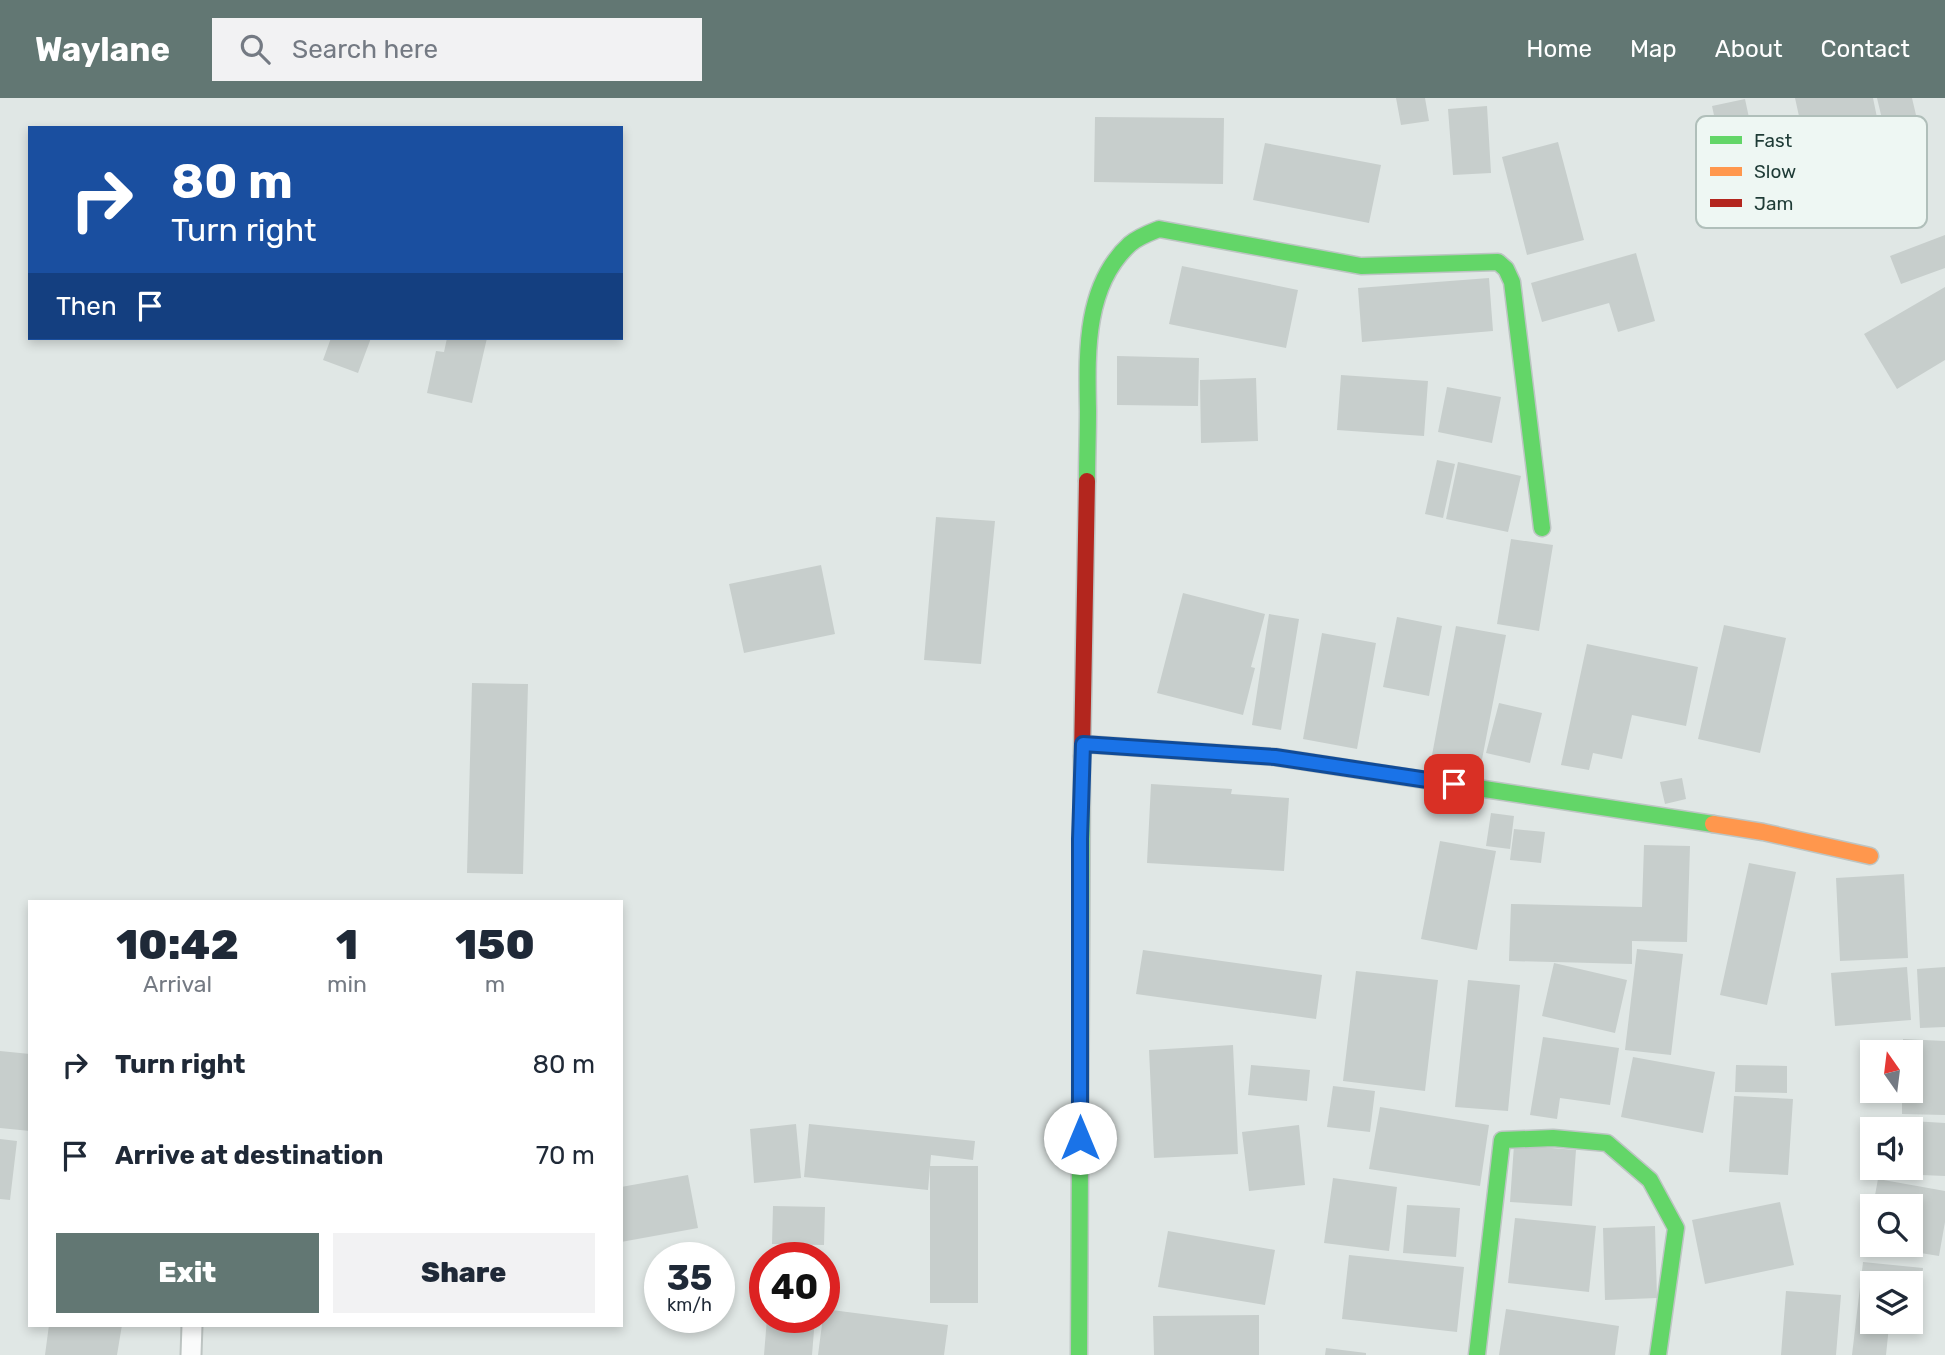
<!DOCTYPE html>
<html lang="en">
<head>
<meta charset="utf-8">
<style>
	:root { --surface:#fff; --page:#f2f2f3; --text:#1f2937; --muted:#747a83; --accent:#627773 }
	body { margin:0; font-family:Rubik,sans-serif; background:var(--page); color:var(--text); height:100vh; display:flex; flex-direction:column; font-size:26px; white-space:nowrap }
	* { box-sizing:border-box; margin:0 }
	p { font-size:23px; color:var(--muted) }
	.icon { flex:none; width:38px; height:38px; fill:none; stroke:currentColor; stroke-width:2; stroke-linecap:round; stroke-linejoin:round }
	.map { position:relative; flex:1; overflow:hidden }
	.drawer { position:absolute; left:28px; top:802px; width:595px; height:427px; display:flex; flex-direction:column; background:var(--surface); border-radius:0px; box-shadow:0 4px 10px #0003 }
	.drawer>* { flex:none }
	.banner { position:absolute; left:28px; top:28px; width:595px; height:214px; border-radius:0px; box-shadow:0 4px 10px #0003; background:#1a4fa0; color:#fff; overflow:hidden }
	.needle { width:46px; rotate:346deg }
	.controls { position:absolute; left:1860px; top:942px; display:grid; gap:14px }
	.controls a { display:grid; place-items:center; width:63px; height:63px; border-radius:0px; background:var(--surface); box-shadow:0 4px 10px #0003; font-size:35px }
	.speed { position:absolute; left:644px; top:1144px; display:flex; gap:14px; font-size:35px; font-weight:700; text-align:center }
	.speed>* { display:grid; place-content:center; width:91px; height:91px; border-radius:50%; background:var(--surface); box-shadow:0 4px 10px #0003; line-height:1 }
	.speed small { font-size:18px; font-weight:400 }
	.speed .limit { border:10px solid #d22; background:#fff; color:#111 }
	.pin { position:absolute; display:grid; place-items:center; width:60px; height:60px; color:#fff; margin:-30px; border-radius:14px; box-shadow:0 4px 10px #0006 }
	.me { position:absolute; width:77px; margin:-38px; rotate:0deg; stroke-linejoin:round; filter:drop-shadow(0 0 5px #0008) }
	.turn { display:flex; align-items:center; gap:24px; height:147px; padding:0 28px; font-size:32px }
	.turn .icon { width:91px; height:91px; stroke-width:2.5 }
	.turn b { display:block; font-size:49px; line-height:60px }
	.then { display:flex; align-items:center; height:66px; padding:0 28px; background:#0003; gap:14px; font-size:26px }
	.eta { display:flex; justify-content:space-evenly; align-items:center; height:119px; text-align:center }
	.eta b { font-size:42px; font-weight:800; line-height:49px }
	.action { display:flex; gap:14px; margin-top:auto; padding:14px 28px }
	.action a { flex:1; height:80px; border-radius:0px; background:var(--accent); color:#fff; font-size:28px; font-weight:800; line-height:80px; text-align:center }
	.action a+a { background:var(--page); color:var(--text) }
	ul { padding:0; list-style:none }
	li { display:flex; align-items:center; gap:21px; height:91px; padding:0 28px }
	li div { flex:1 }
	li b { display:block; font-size:26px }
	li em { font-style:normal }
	header { display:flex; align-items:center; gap:42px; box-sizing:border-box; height:98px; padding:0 35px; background:var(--accent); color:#fff }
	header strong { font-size:33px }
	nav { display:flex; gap:38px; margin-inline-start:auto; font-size:24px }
	.search { width:490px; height:63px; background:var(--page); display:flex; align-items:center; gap:18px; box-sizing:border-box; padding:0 24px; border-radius:0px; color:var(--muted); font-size:26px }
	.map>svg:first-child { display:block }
	.building { fill:#c7cecc; fill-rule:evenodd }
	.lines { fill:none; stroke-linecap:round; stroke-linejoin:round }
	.lane-casing { stroke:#bdc4c2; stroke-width:23 }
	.fast-casing { stroke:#bdc5c3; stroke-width:19 }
	.slow-casing { stroke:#bdc5c3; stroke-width:19 }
	.jam-casing { stroke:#bdc5c3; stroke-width:19 }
	.lane { stroke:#fafbfb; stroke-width:19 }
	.fast { stroke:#63d668; stroke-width:16 }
	.slow { stroke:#ff974d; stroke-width:16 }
	.jam { stroke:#b3261e; stroke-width:16 }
	.route-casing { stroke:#114b97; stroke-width:18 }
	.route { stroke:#1a73e8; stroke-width:12 }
	.key { fill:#eef7f3; stroke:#b0bfba; stroke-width:2 }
	.key-label { font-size:19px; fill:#1e3b36 }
</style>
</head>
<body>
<header>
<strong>Waylane</strong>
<div class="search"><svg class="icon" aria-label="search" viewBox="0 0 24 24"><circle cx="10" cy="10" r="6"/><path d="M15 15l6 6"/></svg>Search here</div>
<nav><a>Home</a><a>Map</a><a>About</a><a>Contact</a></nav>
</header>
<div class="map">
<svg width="1945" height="1257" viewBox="0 0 1945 1257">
	<rect width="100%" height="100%" fill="#e0e7e5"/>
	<path class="building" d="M 1396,0 L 1425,0 L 1429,23 L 1401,27 Z
		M 1795,0 L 1873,0 L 1880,34 L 1806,50 Z
		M 1877,0 L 1912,0 L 1916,17 L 1883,25 Z
		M 1745,1 L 1766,99 L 1733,106 L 1712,8 Z
		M 1487,8 L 1491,75 L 1453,77 L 1448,11 Z
		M 1095,19 L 1224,20 L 1223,86 L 1094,84 Z
		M 1558,44 L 1584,142 L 1527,157 L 1502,59 Z
		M 1265,45 L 1381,67 L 1369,125 L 1253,102 Z
		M 1945,137 L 1945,170 L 1901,186 L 1890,158 Z
		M 1636,155 L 1655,223 L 1618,234 L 1609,205 L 1542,224 L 1531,185 Z
		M 1182,168 L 1298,192 L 1286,250 L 1169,226 Z
		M 1489,180 L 1493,233 L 1362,244 L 1358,190 Z
		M 1945,189 L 1945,262 L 1897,291 L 1864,236 Z
		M 331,240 L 371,240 L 358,275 L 323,262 Z
		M 447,240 L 487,240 L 472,305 L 427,295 L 436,253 L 444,254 Z
		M 1117,258 L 1199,260 L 1198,308 L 1117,307 Z
		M 1341,277 L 1428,283 L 1424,338 L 1337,332 Z
		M 1256,280 L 1258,343 L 1201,345 L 1200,282 Z
		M 1447,289 L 1501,299 L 1492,345 L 1438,334 Z
		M 1437,362 L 1455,366 L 1443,420 L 1425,416 Z
		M 1458,364 L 1521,378 L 1508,434 L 1446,421 Z
		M 936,419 L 995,423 L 981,566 L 924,562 Z
		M 1511,441 L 1553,447 L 1539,533 L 1497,526 Z
		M 821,467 L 835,536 L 744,555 L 729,486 Z
		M 1183,495 L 1265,516 L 1251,569 L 1255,570 L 1243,617 L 1157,595 Z
		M 1269,516 L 1299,521 L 1281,632 L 1252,627 Z
		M 1397,519 L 1442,528 L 1429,598 L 1383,589 Z
		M 1724,527 L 1786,540 L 1760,655 L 1698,641 Z
		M 1456,528 L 1506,537 L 1479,677 L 1430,668 Z
		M 1322,535 L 1376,545 L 1357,651 L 1303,641 Z
		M 1587,546 L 1698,569 L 1686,628 L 1632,617 L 1622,661 L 1593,655 L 1589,672 L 1561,667 Z
		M 472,585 L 528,586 L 523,776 L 467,775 Z
		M 1499,605 L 1542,615 L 1530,665 L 1486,655 Z
		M 1682,680 L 1686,701 L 1665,706 L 1660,684 Z
		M 1151,686 L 1232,691 L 1231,696 L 1289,700 L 1284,773 L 1147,765 Z
		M 1491,715 L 1514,718 L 1510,751 L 1486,748 Z
		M 1514,731 L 1545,734 L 1541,765 L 1510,762 Z
		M 1440,743 L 1496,753 L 1477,852 L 1421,841 Z
		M 1644,747 L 1690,748 L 1687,844 L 1632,843 L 1632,866 L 1509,863 L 1511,806 L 1642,809 Z
		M 1749,765 L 1796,774 L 1767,907 L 1720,897 Z
		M 1904,776 L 1908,860 L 1840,863 L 1836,780 Z
		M 1637,851 L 1683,856 L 1671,957 L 1625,952 Z
		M 1143,852 L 1322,877 L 1316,921 L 1136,896 Z
		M 1554,865 L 1627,882 L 1615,935 L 1542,918 Z
		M 1907,869 L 1911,922 L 1835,928 L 1831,875 Z
		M 1945,869 L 1945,929 L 1920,930 L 1917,871 Z
		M 1356,873 L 1438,882 L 1425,993 L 1343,983 Z
		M 1468,882 L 1520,887 L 1508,1013 L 1455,1009 Z
		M 1543,939 L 1619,950 L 1610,1007 L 1560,1000 L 1557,1021 L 1530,1017 Z
		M 1903,941 L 1945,943 L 1945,1017 L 1902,1016 L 1902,992 L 1911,992 L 1911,954 L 1903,954 Z
		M 1233,947 L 1238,1056 L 1154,1060 L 1149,952 Z
		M 0,953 L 30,956 L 30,1033 L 0,1030 Z
		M 1633,959 L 1715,974 L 1703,1035 L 1621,1019 Z
		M 1251,967 L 1310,972 L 1307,1003 L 1248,997 Z
		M 1736,967 L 1787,968 L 1787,995 L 1735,994 Z
		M 1333,988 L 1375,993 L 1370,1034 L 1327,1029 Z
		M 1734,998 L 1793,1001 L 1788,1077 L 1729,1074 Z
		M 1380,1009 L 1489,1027 L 1480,1088 L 1369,1071 Z
		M 1878,1021 L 1945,1025 L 1945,1078 L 1875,1075 L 1876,1069 L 1911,1069 L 1911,1031 L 1878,1031 Z
		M 796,1026 L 801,1080 L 754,1085 L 750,1031 Z
		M 809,1026 L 975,1043 L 973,1062 L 931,1057 L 928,1092 L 804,1079 Z
		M 1299,1027 L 1305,1087 L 1249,1093 L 1242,1034 Z
		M 0,1041 L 17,1043 L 10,1102 L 0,1101 Z
		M 1514,1047 L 1576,1052 L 1572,1108 L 1510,1104 Z
		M 930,1068 L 978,1068 L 978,1205 L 930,1205 Z
		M 688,1077 L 698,1130 L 621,1144 L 621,1089 Z
		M 1333,1080 L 1397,1089 L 1389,1153 L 1324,1145 Z
		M 1878,1081 L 1945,1093 L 1945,1124 L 1939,1158 L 1878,1148 L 1911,1146 L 1911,1108 L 1873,1108 Z
		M 1780,1104 L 1794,1167 L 1705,1186 L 1692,1122 Z
		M 1407,1107 L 1460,1110 L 1456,1159 L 1403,1155 Z
		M 773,1108 L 825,1109 L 824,1147 L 772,1146 Z
		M 1871,1118 L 1872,1118 L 1872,1147 L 1866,1145 Z
		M 1515,1120 L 1596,1128 L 1589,1194 L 1508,1185 Z
		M 1655,1128 L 1657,1200 L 1605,1202 L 1603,1130 Z
		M 1168,1133 L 1275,1152 L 1265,1207 L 1158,1189 Z
		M 1349,1157 L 1464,1169 L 1457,1234 L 1342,1221 Z
		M 1863,1164 L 1923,1170 L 1916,1231 L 1889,1228 L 1886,1257 L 1852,1257 ZM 1872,1185 L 1911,1185 L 1911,1223 L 1872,1223 Z
		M 1786,1193 L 1841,1197 L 1836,1257 L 1781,1257 Z
		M 824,1211 L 948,1227 L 944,1257 L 818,1257 Z
		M 1506,1211 L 1619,1228 L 1615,1257 L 1499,1257 Z
		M 1259,1217 L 1259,1257 L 1154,1257 L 1153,1218 Z
		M 767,1220 L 815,1220 L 812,1257 L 764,1257 Z
		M 49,1227 L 122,1227 L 117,1257 L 45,1257 Z
		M 1326,1250 L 1366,1255 L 1366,1257 L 1325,1257 Z"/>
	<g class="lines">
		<defs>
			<path id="lane" d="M 191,1257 L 192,1227"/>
			<path id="fast" d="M 1087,383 C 1087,360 1088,336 1088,313 C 1087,256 1084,188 1130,146 C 1138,139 1149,135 1159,131 L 1361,168 L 1498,164 L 1506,171 L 1512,184 L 1542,430
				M 1083,646 L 1275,659 L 1713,726
				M 1079,1257 L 1082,658
				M 1477,1257 L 1502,1042 L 1553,1040 L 1607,1045 L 1650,1082 L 1676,1130 L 1658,1257"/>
			<path id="slow" d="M 1713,726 L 1763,734 L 1870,758"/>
			<path id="jam" d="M 1082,658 L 1087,383"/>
		</defs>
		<use href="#lane" class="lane-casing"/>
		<use href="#fast" class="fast-casing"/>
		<use href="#slow" class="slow-casing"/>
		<use href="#jam" class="jam-casing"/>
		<use href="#lane" class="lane"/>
		<use href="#fast" class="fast"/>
		<use href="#slow" class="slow"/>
		<use href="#jam" class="jam"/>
	</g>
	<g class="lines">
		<defs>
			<path id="route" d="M 1080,1040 L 1080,741 L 1083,646 L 1275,659 L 1454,686"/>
		</defs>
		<use href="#route" class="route-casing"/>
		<use href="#route" class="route"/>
	</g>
	<rect x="1696" y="18" width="231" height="112" rx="10" class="key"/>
	<rect x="1710" y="38" width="32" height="8" fill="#63d668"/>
	<rect x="1710" y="69" width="32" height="9" fill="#ff974d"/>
	<rect x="1710" y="101" width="32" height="8" fill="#b3261e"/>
	<g class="key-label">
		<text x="1754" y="49">Fast</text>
		<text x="1754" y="80">Slow</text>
		<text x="1754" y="112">Jam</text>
	</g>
</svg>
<div class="controls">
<a><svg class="needle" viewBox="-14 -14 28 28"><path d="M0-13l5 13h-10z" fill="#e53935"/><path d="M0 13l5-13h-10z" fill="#747a83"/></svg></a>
<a><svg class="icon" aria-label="sound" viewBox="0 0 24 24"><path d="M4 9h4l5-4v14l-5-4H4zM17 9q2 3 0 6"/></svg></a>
<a><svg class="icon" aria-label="search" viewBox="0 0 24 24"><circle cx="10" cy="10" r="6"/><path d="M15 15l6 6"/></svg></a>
<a><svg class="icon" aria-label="layers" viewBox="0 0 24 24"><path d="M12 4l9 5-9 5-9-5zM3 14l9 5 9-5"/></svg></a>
</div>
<div class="speed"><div>35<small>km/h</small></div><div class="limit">40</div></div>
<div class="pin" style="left:1454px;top:686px;background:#d93025"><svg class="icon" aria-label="arrive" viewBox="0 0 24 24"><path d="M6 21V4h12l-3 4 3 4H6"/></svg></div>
<svg class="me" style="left:1080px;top:1040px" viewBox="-20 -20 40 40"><circle r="19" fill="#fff"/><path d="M0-13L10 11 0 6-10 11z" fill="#1a73e8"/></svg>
<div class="banner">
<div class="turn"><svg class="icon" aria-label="right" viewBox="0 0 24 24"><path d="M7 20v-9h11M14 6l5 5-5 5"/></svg><div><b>80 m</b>Turn right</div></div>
<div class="then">Then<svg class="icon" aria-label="arrive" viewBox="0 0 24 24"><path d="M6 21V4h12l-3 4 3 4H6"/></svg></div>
</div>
<section class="drawer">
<div class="eta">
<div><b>10:42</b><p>Arrival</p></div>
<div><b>1</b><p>min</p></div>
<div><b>150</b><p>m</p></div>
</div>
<ul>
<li><svg class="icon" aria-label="right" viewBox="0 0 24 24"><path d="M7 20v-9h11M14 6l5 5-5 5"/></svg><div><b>Turn right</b></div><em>80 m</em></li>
<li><svg class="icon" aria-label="arrive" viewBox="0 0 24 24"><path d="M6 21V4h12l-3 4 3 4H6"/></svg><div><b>Arrive at destination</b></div><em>70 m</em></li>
</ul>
<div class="action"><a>Exit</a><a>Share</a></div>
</section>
</div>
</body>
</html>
